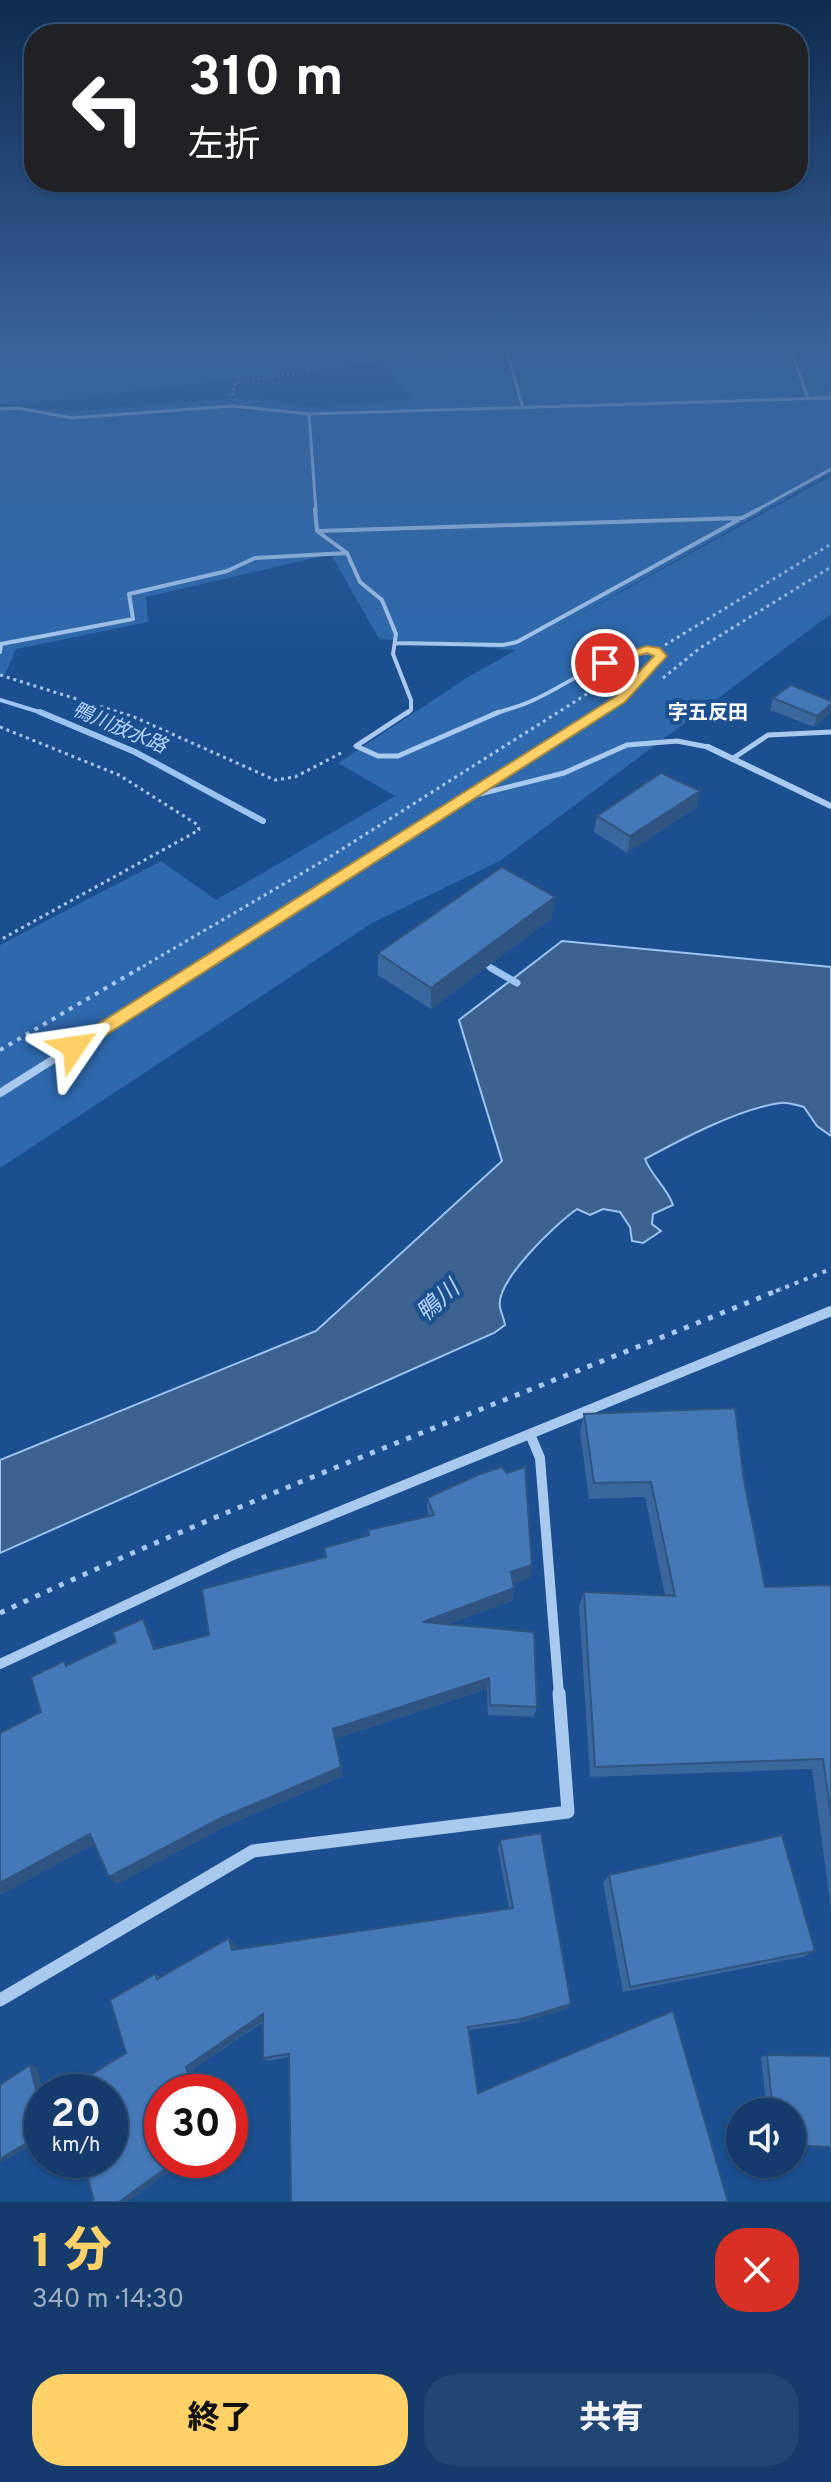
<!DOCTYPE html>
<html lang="ja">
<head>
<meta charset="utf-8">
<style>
	:root { --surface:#143b6b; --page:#214673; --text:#f1f3f6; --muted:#9dadc1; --line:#33557e; --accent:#ffd166 }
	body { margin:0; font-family:Overpass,"Noto Sans JP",sans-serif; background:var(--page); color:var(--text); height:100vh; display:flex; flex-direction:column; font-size:30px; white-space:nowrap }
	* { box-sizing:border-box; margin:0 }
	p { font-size:26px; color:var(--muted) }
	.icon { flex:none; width:44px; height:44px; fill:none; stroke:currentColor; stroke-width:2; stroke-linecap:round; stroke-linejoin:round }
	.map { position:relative; height:2202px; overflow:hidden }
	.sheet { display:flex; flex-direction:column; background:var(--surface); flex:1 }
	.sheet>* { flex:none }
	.banner { position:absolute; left:24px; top:24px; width:784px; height:168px; border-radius:32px; box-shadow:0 2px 6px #0004,0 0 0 2px var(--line); background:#202124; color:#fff; overflow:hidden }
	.tools { position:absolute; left:726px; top:2098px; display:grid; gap:16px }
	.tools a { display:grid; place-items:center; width:80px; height:80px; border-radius:50%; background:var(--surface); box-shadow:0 2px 6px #0004,0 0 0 2px var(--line); font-size:40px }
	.speed { position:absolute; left:24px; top:2074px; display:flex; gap:16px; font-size:40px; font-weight:700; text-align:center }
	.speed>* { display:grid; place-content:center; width:104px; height:104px; border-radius:50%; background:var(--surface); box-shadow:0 2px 6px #0004,0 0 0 2px var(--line); line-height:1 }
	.speed small { font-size:20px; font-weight:400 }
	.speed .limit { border:12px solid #d22; background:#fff; color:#111 }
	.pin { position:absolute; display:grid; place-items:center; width:68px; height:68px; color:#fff; margin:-34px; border:4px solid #fff; border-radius:50%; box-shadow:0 2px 8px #0007 }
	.me { position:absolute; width:88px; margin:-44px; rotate:58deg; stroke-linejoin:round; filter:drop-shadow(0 0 6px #0008) }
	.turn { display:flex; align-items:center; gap:28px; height:168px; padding:0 32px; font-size:36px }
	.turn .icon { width:104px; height:104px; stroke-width:2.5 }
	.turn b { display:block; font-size:56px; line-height:68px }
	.round { display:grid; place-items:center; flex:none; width:84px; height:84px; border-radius:32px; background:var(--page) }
	.summary { display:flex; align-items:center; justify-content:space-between; height:136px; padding:0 32px }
	h1 { font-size:48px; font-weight:800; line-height:60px; color:var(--accent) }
	.action { display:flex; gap:16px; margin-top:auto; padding:16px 32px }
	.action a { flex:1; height:92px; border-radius:32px; background:var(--accent); color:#111; font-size:32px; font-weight:800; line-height:92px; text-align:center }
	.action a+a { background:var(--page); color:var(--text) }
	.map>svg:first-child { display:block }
	.green { fill:#2e69ad }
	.water { fill:#3c6290; stroke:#9cc4f0; stroke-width:2 }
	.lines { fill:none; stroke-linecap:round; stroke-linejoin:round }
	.stream-far2 { stroke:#9cc4f0; stroke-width:4 }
	.stream-far1 { stroke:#9cc4f0; stroke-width:6 }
	.stream { stroke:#9cc4f0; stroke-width:7 }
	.path-far3 { stroke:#a9c9ee; stroke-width:2; stroke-dasharray:2 3; stroke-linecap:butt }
	.path-far2 { stroke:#a9c9ee; stroke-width:3; stroke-dasharray:3 4; stroke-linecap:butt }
	.path-far1 { stroke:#a9c9ee; stroke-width:4; stroke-dasharray:4 6; stroke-linecap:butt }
	.path { stroke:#a9c9ee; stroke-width:5; stroke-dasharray:5 8; stroke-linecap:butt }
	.lane-far2 { stroke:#a9c9ee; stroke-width:3 }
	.lane-far1 { stroke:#a9c9ee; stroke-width:4 }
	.lane { stroke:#a9c9ee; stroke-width:5 }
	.street-far3 { stroke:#a9c9ee; stroke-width:6 }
	.street-far2 { stroke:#a9c9ee; stroke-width:8 }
	.street-far1 { stroke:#a9c9ee; stroke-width:10 }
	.street { stroke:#a9c9ee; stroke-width:13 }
	.wall { fill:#3a679d }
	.shaded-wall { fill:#305480 }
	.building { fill:#4478b7; stroke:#305480; stroke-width:2 }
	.route { fill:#ffd166; stroke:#a68842; stroke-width:2 }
	.labels { text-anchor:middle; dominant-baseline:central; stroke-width:8; stroke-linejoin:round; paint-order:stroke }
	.far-neighbourhood-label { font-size:20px; font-weight:bold; fill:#fff; stroke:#1b4f8f }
	.far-water-label { font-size:20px; font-style:italic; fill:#b5d3f5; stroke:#1b4f8f }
	.water-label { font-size:24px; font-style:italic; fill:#b5d3f5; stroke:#1b4f8f }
</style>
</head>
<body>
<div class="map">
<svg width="831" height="2202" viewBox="0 0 831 2202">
	<rect width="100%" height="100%" fill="#1b4f8f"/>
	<path class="green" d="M 0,348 L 456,348 L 313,370 L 26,404 L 0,404 Z
		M 495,348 L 831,348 L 831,473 L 545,634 L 831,476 L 831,614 L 500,861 L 372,923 L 0,1168 L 0,945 L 161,861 L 216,900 L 395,796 L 338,763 L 468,677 L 516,650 L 379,639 L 331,554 L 146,597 L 148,622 L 16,649 L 4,677 L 0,676 L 0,406 L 73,411 L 247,397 L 311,407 L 412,401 L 383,359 Z"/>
	<path class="water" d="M 562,941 L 831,967 L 831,1136 L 817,1126 L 804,1107 C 797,1105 787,1102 780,1103 C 738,1109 682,1139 645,1159 C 652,1177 667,1187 673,1205 L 653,1214 L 652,1224 L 661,1231 L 643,1243 L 632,1241 L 630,1227 L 620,1212 L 603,1209 L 590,1215 L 577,1209 C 557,1223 495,1281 500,1307 C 501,1313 504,1318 505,1325 L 494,1333 L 0,1553 L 0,1460 L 316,1331 L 502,1161 L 459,1020 Z"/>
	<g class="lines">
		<path class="stream-far2" d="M 0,700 L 46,714"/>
		<path class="stream-far1" d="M 40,712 L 135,752 L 263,821
			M 488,966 L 495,970"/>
		<path class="stream" d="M 491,968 L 517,983"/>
		<path class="path-far3" d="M 232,395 L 235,383 L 452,348"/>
		<path class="path-far2" d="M 665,645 L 831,544
			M 0,675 L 134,717 L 275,780 L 295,777 L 343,752
			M 663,678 L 700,648 L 831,567
			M 0,727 L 119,775 L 198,825 L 199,830 L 0,940
			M 137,970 L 328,858 L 620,673"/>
		<path class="path-far1" d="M 0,1050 L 140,968
			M 776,1291 L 831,1269"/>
		<path class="path" d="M 0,1613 C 256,1493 520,1396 781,1289"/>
		<path class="lane-far2" d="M 506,348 L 523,408
			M 791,348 L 808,399
			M 0,409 L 18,408 L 72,418 L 233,406 L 309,414
			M 316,511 L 309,414 L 831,398
			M 755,511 L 831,469"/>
		<path class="lane-far1" d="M 315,509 L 317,531 L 742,518 L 759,509
			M 317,531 L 347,553 L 360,582 L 382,600 L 396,634 L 393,654 L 411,700 L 411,710 L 406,714
			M 395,643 L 503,645 L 517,642 L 738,520
			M 0,652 L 1,644 L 133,619 L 129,594 L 227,571 L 255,558 L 347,553
			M 493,714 C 505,710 518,707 529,702 C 572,684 609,648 658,653 L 659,661 L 620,699 L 596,714"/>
		<path class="lane" d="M 408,712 L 356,746 L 378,756 L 398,756 L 499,712
			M 600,712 L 468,797 L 564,773 L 627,745 L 677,741 L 708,747
			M 732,759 L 768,735 L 831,732"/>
		<path class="street-far3" d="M 708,747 L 831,806
			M 195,970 L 468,797"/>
		<path class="street-far2" d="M 0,1093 L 198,968"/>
		<path class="street-far1" d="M 530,1434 L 540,1458 L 559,1695
			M 0,1664 L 233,1555 L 831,1311"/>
		<path class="street" d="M 0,2000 L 253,1851 L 568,1812 L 559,1693"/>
	</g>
	<path class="wall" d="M 773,698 L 830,713 L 814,727 L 770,710 Z
		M 697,807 L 627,853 L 594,832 L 597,816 Z
		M 552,918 L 431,1009 L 378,975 L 378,953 Z
		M 584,1414 L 744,1480 L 765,1587 L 831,1585 L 831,1908 L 812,1769 L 590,1777 L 579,1606 L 584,1592 L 665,1595 L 645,1497 L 589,1499 L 580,1431 Z
		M 427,1498 L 532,1565 L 530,1578 L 513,1583 L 514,1588 L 512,1601 L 448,1624 L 537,1707 L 534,1717 L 488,1715 L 487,1689 L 335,1739 L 343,1776 L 226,1826 L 117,1884 L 94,1844 L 0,1895 L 0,1733 L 41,1712 L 64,1661 L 67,1665 L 149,1630 L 155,1649 L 209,1635 L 325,1557 L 324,1548 L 368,1535 L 368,1530 L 429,1516 L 427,1511 Z
		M 500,1840 L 571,2004 L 567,2009 L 518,2023 L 469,2030 L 478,2093 L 728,2202 L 289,2057 L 268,2061 L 263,2058 L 263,2022 L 193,2069 L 162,2160 L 185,2160 L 127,2202 L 94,2202 L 126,2053 L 155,1974 L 160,1977 L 229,1938 L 235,1945 L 236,1949 L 509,1908 L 498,1849 Z
		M 609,1875 L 815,1951 L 802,1957 L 623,1992 L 603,1883 Z
		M 767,2055 L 792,2112 L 767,2112 L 761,2057 Z"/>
	<path class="shaded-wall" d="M 831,704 L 830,713 L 814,727 L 817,716 Z
		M 700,791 L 697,807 L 627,853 L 630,836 Z
		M 555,897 L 552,918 L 431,1009 L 431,988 Z
		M 532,1565 L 530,1578 L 509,1585 L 511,1572 Z
		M 514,1588 L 512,1601 L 422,1633 L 423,1622 Z
		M 143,1619 L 149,1630 L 159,1660 L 154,1649 Z
		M 489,1678 L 487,1689 L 335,1739 L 333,1729 Z
		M 341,1767 L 343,1776 L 226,1826 L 117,1884 L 109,1877 L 221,1818 Z
		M 90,1834 L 98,1842 L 0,1895 L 0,1883 Z
		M 229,1938 L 235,1945 L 237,1955 L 232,1950 Z
		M 571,2004 L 567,2009 L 518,2023 L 521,2019 Z
		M 263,2014 L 267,2018 L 193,2069 L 201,2092 L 194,2092 L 186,2067 Z
		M 30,2065 L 37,2067 L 43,2092 L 42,2092 L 42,2116 Z
		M 42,2134 L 42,2139 L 4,2161 L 0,2162 L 0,2159 Z
		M 177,2160 L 185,2160 L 127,2202 L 119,2202 Z"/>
	<path class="building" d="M 791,685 L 831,701 L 831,704 L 817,716 L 773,698 Z
		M 661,773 L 700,791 L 630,836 L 597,816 Z
		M 502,867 L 555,897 L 431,988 L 378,953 Z
		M 735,1408 L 744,1480 L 765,1587 L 831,1585 L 831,1815 L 823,1759 L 595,1767 L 584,1592 L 675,1596 L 651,1482 L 594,1483 L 584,1414 Z
		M 502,1467 L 507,1473 L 525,1467 L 532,1565 L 511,1572 L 514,1588 L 423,1622 L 534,1632 L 537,1707 L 490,1705 L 489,1678 L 333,1729 L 341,1767 L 221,1818 L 109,1877 L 90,1834 L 0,1883 L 0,1733 L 41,1712 L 31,1677 L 64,1661 L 66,1666 L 116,1642 L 113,1632 L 143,1619 L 154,1649 L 209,1635 L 202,1589 L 326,1557 L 324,1548 L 369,1535 L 368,1530 L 434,1515 L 427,1498 L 480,1474 Z
		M 541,1833 L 571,2004 L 521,2019 L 468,2027 L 478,2093 L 673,2011 L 728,2202 L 291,2202 L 289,2054 L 263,2058 L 263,2014 L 186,2067 L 194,2092 L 162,2092 L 162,2160 L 177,2160 L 119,2202 L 94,2202 L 84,2160 L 110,2160 L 110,2092 L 69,2092 L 68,2089 L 126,2053 L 110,2000 L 155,1974 L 157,1979 L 229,1938 L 232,1950 L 513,1908 L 500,1840 Z
		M 782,1835 L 815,1951 L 630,1987 L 609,1875 Z
		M 767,2055 L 831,2056 L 831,2147 L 792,2145 L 792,2112 L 773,2112 Z
		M 30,2065 L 42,2116 L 42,2134 L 0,2159 L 0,2085 Z"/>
	<linearGradient id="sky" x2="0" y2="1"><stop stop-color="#0f2b4f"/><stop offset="0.53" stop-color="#39639b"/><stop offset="1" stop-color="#39639b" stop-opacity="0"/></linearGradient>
	<rect width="831" height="656" fill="url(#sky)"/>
	<path class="route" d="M 646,646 L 660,648 L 667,656 L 625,702 L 81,1051 L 68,1051 L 66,1047 L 68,1043 L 616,696 L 654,656 L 647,653 L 605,667 L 599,663 Z"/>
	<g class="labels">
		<g class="far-neighbourhood-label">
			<text x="708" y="714">字五反田</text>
		</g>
		<g class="far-water-label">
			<text transform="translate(119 729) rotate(23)">鴨川放水路</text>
		</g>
		<g class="water-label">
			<text transform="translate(439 1302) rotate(-42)">鴨川</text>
		</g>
	</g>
</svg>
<div class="tools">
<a><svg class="icon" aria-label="sound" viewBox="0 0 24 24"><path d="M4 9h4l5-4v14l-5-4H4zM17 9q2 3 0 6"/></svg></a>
</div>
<div class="speed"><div>20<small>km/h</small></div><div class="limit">30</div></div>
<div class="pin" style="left:605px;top:663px;background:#d93025"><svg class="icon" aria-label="arrive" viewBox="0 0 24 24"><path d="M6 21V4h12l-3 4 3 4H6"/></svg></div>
<svg class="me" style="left:74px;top:1047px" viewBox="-20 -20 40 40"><path d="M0-17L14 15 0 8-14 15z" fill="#ffd166" stroke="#fff" stroke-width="4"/></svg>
<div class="banner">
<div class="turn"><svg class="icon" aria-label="left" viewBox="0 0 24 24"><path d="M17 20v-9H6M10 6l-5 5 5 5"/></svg><div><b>310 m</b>左折</div></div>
</div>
</div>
<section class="sheet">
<div class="summary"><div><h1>1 分</h1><p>340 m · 14:30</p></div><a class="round" style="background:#d93025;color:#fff"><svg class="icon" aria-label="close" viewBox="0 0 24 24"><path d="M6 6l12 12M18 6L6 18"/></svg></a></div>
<div class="action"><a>終了</a><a>共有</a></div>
</section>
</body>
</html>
